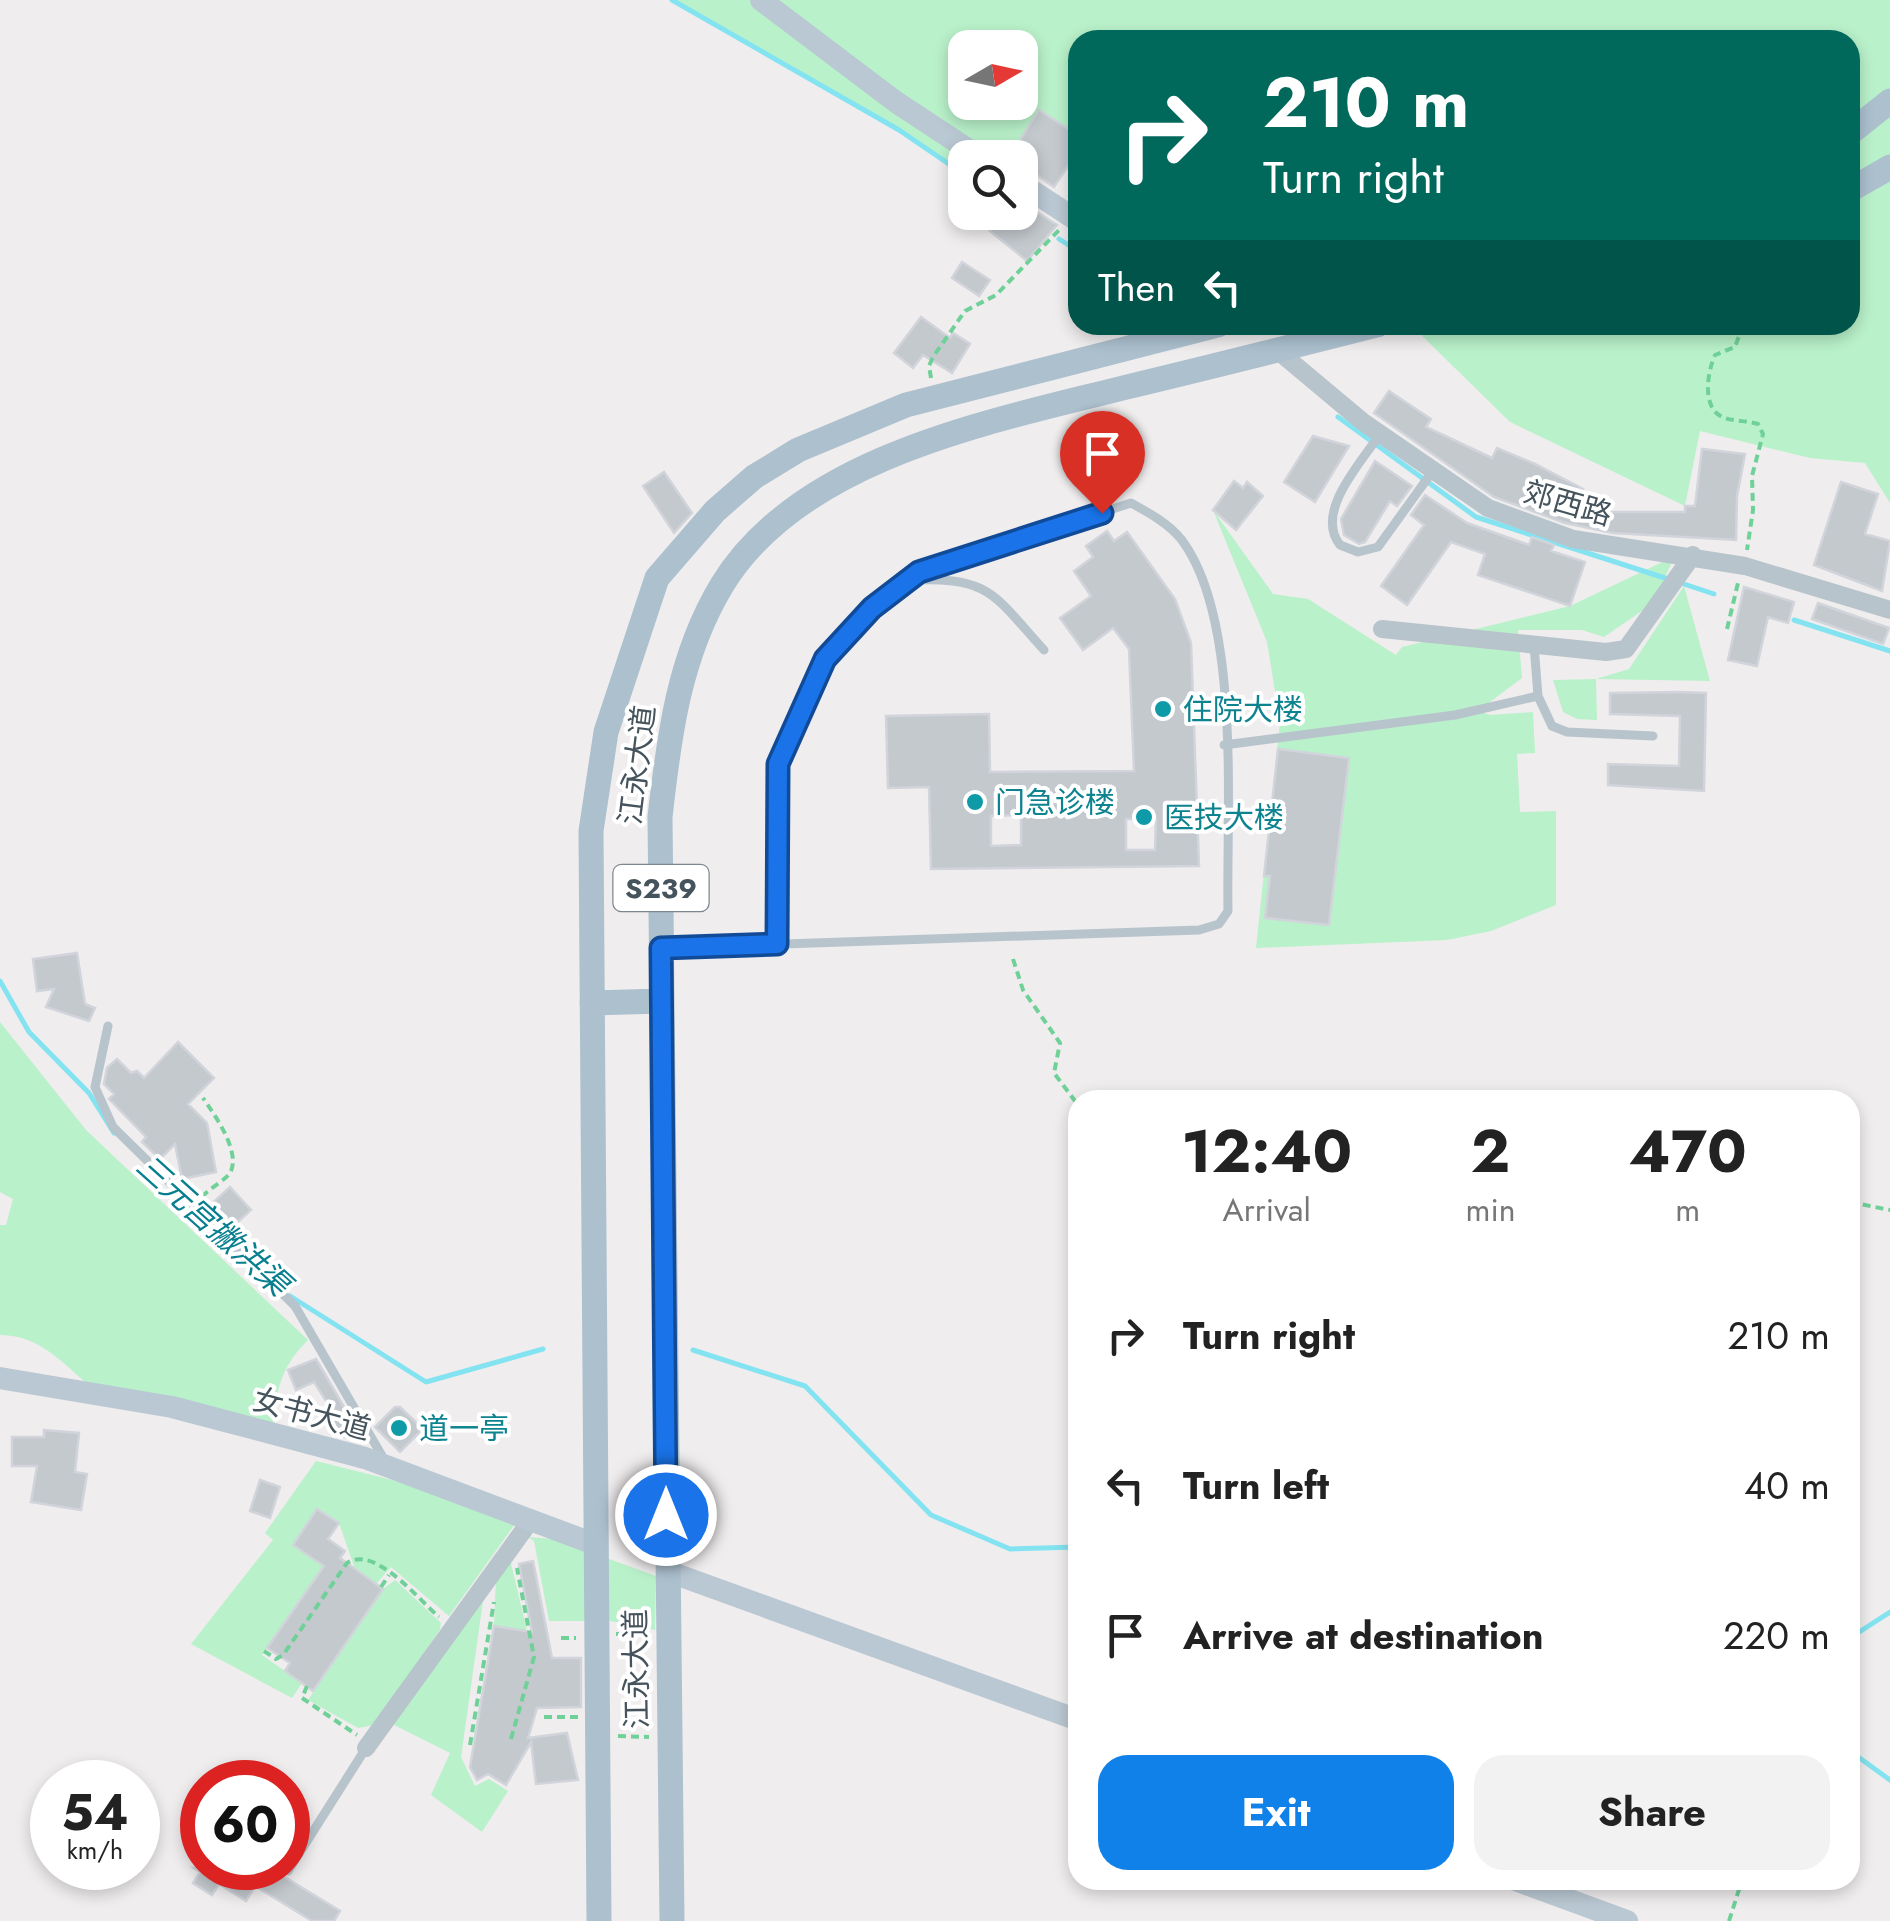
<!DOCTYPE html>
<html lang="en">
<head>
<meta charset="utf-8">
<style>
	:root { --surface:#fff; --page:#f2f2f2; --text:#222; --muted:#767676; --accent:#1081e8 }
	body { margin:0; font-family:Jost,"Noto Sans SC",sans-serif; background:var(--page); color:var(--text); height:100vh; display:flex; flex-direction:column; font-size:38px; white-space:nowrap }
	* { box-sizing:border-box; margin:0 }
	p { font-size:32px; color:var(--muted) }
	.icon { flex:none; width:55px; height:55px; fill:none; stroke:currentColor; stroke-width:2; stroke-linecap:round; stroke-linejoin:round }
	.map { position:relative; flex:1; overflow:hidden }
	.panel { position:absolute; left:1068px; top:1090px; width:792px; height:800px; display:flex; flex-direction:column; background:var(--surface); border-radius:30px; box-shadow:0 5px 15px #0003 }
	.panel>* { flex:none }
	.top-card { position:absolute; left:1068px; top:30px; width:792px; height:305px; border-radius:30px; box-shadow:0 5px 15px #0003; background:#00695c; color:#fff; overflow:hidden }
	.needle { width:65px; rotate:81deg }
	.controls { position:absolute; left:948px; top:30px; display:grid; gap:20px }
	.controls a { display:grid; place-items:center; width:90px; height:90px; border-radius:20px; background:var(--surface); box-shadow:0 5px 15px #0003; font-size:50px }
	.speed { position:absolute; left:30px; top:1760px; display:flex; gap:20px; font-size:50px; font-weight:700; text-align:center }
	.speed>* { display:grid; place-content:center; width:130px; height:130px; border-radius:50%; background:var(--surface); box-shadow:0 5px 15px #0003; line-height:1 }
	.speed small { font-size:25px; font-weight:400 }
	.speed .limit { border:15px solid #d22; background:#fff; color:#111 }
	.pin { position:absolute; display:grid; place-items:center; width:85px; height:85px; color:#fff; margin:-102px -42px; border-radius:50% 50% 50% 0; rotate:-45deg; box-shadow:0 0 10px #0007 }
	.pin .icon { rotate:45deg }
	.me { position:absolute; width:110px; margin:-55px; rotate:0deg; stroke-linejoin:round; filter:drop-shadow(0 0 8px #0008) }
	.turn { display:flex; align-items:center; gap:35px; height:210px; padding:0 30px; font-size:45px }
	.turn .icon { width:130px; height:130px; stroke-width:2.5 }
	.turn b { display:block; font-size:70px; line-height:85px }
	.then { display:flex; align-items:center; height:95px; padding:0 30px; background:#0003; gap:20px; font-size:38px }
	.eta { display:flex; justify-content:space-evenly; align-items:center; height:170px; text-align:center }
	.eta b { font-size:60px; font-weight:700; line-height:70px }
	.action { display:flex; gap:20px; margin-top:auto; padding:20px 30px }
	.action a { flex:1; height:115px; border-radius:30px; background:var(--accent); color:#fff; font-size:40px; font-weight:700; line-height:115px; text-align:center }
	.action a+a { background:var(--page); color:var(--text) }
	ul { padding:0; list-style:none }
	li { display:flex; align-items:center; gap:30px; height:150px; padding:0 30px }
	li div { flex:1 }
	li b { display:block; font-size:38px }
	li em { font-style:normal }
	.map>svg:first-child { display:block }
	.green { fill:#b9f1ca; fill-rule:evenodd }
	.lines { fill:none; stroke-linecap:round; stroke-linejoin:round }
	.stream { stroke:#84e3f0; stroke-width:5 }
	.building { fill:#c4c9ce; stroke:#d1d4da; stroke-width:2.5; fill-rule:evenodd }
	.path { stroke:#6fd198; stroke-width:4; stroke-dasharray:8 5; stroke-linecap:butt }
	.lane { stroke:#b8c4cc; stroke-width:9 }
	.street { stroke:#b8c4cc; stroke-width:18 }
	.secondary { stroke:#bac8d3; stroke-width:22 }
	.primary { stroke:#acc0ce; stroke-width:25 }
	.route-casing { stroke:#114b97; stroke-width:25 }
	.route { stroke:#1a73e8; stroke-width:18 }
	.culture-dot { fill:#0f9aa8; stroke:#fff; stroke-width:4 }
	.labels { text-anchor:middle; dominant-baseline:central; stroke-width:8; stroke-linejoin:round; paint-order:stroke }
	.shield { fill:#fff; stroke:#7d878d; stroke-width:2.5 }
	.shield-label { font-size:28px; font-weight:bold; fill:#45535c }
	.street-label { font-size:30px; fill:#45535c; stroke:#fff }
	.culture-label { font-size:30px; fill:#0d838f; stroke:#fff; text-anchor:start }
	.water-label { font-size:32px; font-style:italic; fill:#077f8f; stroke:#fff }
</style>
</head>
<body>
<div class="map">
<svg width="1890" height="1921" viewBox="0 0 1890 1921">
	<rect width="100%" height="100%" fill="#f0edee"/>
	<path class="green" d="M 672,0 L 1890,0 L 1890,503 L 1865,463 L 1810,458 L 1700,431 L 1685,506 L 1510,422 L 1411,325 L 1850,325 L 1850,40 L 1078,40 L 1077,118 L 1020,194 L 1020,158 L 965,158 L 965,175 L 899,130 ZM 965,48 L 1020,48 L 1020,102 L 965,102 Z
		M 1213,510 L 1273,594 L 1308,599 L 1396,655 L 1402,647 L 1570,606 L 1675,556 L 1652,604 L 1604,637 L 1582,630 L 1518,630 L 1522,678 L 1478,711 L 1490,715 L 1533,712 L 1535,753 L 1517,754 L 1520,812 L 1556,811 L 1556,905 L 1491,931 L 1447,940 L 1256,948 L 1280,722 L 1267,642 Z
		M 1684,586 L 1710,681 L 1596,679 L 1597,720 L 1577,719 L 1563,712 L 1553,680 L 1596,679 L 1629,669 Z
		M 0,1022 L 86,1130 L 308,1340 C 279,1368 275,1395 273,1434 C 241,1427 118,1406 98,1392 C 66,1369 44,1335 0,1335 L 0,1225 L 6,1225 L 13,1199 L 0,1192 Z
		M 316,1461 L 404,1483 L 515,1524 L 449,1616 L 391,1567 L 376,1584 L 355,1569 L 339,1523 L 317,1509 L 293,1544 L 324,1566 L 262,1655 L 302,1683 L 292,1698 L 191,1644 L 273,1540 L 265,1533 Z
		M 528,1537 L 554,1539 L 656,1576 L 655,1630 L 611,1621 L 549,1621 L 534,1541 Z
		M 510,1559 L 527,1631 L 494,1626 L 496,1578 Z
		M 395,1580 L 441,1623 L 440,1629 L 379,1724 L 358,1728 L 308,1700 L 383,1589 Z
		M 484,1594 L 461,1757 L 475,1786 L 489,1779 L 508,1791 L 482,1832 L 431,1795 L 450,1753 L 392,1724 Z"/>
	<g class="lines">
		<path class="stream" d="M 672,0 L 899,130 L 965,175
			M 1059,239 L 1078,251
			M 1338,417 L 1476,517 L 1668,579
			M 1678,582 L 1714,594
			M 1794,620 L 1890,651
			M 0,981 L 29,1032 L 89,1093 L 114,1133
			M 290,1296 L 426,1382 L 543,1349
			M 693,1350 L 805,1386 L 931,1515 L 1010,1549 L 1078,1547
			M 1850,1638 L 1890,1612
			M 1850,1751 L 1890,1780"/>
	</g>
	<path class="building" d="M 1039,110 L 1078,135 L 1078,151 L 1054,187 L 1020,163 L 1020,158 L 1010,156 Z
		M 1020,201 L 1057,225 L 1027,261 L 990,231 L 1005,212 L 1020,212 Z
		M 962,262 L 990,280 L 979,296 L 952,278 Z
		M 921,317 L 950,338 L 953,333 L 970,344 L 952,373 L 923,355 L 913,368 L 894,353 Z
		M 1389,391 L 1431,419 L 1426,427 L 1492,458 L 1497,448 L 1535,464 L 1583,489 L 1578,498 L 1611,505 L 1609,512 L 1685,512 L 1685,506 L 1695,506 L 1702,449 L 1745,454 L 1737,496 L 1736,540 L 1613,533 L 1565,523 L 1494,497 L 1374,413 Z
		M 1313,436 L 1349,446 L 1315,502 L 1284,482 Z
		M 1375,461 L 1412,486 L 1397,506 L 1390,501 L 1365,542 L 1359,544 L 1344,535 L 1341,519 Z
		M 664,472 L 692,513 L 674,533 L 643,486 Z
		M 1234,481 L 1243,488 L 1247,482 L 1263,496 L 1236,530 L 1213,510 Z
		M 1841,482 L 1878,494 L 1865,534 L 1890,541 L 1882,591 L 1814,565 Z
		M 1425,495 L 1467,523 L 1529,545 L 1532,537 L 1554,545 L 1551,551 L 1585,562 L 1570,606 L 1478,575 L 1485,554 L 1451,542 L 1407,605 L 1381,586 L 1424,525 L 1411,515 Z
		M 1107,531 L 1114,541 L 1127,532 L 1175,599 L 1191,643 L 1199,866 L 931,869 L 929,787 L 888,788 L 886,716 L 989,714 L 990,772 L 1134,771 L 1129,649 L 1113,628 L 1083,650 L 1060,618 L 1091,596 L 1074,571 L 1093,557 L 1086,546 ZM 1021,815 L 1021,845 L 991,846 L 991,816 ZM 1126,819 L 1156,819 L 1155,850 L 1126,850 Z
		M 1744,587 L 1794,602 L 1788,623 L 1768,617 L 1757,666 L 1728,660 Z
		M 1818,603 L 1889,628 L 1883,644 L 1812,619 Z
		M 1680,692 L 1706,693 L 1704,791 L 1608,785 L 1608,764 L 1679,766 L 1680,716 L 1610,714 L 1610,693 Z
		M 1278,749 L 1349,758 L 1329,925 L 1265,918 L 1270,876 L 1264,876 Z
		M 77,953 L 85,1004 L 95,1008 L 89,1021 L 46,1007 L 54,989 L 37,991 L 33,959 Z
		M 178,1042 L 214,1078 L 188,1104 L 207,1123 L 216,1172 L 182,1179 L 175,1144 L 160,1159 L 142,1142 L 146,1137 L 109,1099 L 114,1094 L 104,1084 L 107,1068 L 117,1059 L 131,1073 L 137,1071 L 144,1078 Z
		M 230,1187 L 251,1210 L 229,1230 L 207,1208 Z
		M 316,1359 L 358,1431 L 348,1438 L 331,1434 L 319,1414 L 330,1407 L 314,1382 L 296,1390 L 288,1370 Z
		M 395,1407 L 400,1407 L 423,1429 L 400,1452 L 375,1427 Z
		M 44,1430 L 79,1433 L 75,1472 L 87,1474 L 81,1510 L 31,1502 L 37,1466 L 12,1466 L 12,1437 L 44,1437 Z
		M 260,1480 L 280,1487 L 270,1518 L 250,1511 Z
		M 317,1509 L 339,1523 L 328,1539 L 345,1551 L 340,1558 L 383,1589 L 313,1691 L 285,1671 L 290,1663 L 267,1648 L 324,1566 L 293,1545 Z
		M 533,1561 L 552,1658 L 581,1658 L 581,1707 L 537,1708 L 528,1738 L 567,1733 L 578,1780 L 536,1784 L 531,1742 L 506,1785 L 488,1774 L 477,1780 L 470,1767 L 494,1626 L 532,1632 L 519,1564 Z
		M 194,1868 L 270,1868 L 340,1911 L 334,1921 L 312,1921 L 255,1886 L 246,1901 L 219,1884 L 212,1895 L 193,1883 L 200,1872 Z"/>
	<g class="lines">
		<path class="path" d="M 1743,325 L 1735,347 L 1715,355 C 1708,370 1702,404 1719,415 C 1729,422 1746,420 1758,424 L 1763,434 L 1752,476 L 1753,510 L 1747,550
			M 931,378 L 929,366 L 933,357 L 965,311 L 996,295 L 1059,230
			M 1727,629 L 1738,583
			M 1013,959 L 1023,990 L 1060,1043 L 1054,1073 L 1078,1105
			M 202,1197 C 209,1188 227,1180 231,1171 C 240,1150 214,1114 203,1098
			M 1850,1202 L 1890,1210
			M 381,1587 L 389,1575
			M 616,1634 L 646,1634
			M 561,1638 L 576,1638
			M 264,1651 L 276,1659 L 283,1655 L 347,1563 C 375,1545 417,1598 439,1617
			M 307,1686 L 302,1698 L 357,1735
			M 544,1717 L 579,1717
			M 618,1736 L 649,1737
			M 511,1739 L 534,1657 L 517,1568
			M 470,1745 L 494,1602
			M 1729,1921 L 1742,1880"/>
		<path class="lane" d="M 1380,434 C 1361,463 1314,512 1340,545 L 1358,552 L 1378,547 L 1432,472
			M 910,580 C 991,577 993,594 1044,650
			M 1534,645 L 1538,696 L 1552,726 L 1567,732 L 1653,736
			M 1224,745 L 1455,715 L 1538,696
			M 664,948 L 1199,930 L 1219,924 L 1228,911 C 1226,811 1242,619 1181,539 C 1168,523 1149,513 1131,503 L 919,572 L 872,608 L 825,659 L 778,764 L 777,944
			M 108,1026 L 95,1087 L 113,1127 L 295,1306 L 385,1461
			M 288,1871 L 366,1748"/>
		<path class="street" d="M 1277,350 L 1363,422 L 1488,508 L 1573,539 L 1745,566 L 1890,610
			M 1382,629 L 1606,652 L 1626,649 L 1693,555
			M 366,1748 L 531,1520"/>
		<path class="secondary" d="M 761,0 L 896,102 L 981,158
			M 1020,183 L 1078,221
			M 0,1378 L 172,1407 L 365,1458 L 597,1545
			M 667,1571 L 1078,1720
			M 1515,1880 L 1627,1921"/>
		<path class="primary" d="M 1850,133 L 1890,101
			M 1850,190 L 1890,167
			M 592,1003 L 662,1001
			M 599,1921 L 591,831 L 606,732 L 657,578 L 715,511 L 754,477 L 798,450 L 906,405 L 1218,325
			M 672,1921 L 660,817 C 669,736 679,656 722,585 C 800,457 993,421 1127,387 C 1211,367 1294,346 1377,325"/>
	</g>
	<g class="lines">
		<defs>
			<path id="route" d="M 666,1515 L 661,948 L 777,944 L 778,764 L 825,659 L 872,608 L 919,572 L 1102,513"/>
		</defs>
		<use href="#route" class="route-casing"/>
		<use href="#route" class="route"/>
	</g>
	<g class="culture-dot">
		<circle cx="1163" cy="709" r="10"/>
		<circle cx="975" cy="802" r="10"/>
		<circle cx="1144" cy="817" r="10"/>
		<circle cx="399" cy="1428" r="10"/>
	</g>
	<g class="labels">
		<rect class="shield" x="613.5" y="865" width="95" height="46" rx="8"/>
		<g class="shield-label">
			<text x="661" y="888">S239</text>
		</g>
		<g class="street-label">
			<text transform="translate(1568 503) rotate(16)">郊西路</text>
			<text transform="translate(637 765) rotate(-83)">江永大道</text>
			<text transform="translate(312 1414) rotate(15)">女书大道</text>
			<text transform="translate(636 1669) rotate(-91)">江永大道</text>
		</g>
		<g class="culture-label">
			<text x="1183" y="709">住院大楼</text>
			<text x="995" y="802">门急诊楼</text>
			<text x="1164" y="817">医技大楼</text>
			<text x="419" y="1428">道一亭</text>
		</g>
		<g class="water-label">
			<text transform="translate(213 1225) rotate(42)">三元宫撇洪渠</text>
		</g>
	</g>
</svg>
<div class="controls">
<a><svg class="needle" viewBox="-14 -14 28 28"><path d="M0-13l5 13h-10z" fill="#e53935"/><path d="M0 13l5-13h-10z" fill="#767676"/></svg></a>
<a><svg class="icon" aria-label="search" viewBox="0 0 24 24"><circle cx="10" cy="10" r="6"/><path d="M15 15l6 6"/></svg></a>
</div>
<div class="speed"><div>54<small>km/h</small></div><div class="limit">60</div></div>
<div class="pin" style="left:1102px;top:513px;background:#d93025"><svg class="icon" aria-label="arrive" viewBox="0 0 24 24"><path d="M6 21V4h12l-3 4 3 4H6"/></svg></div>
<svg class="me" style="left:666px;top:1515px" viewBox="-20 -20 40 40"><circle r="17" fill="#1a73e8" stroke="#fff" stroke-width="3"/><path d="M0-11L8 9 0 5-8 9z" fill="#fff"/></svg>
<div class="top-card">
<div class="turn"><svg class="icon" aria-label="right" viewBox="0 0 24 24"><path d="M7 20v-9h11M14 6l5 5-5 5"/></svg><div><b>210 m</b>Turn right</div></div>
<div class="then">Then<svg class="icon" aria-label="left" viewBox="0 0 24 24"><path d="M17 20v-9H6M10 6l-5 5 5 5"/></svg></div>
</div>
<section class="panel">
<div class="eta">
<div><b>12:40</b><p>Arrival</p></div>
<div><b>2</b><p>min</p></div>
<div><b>470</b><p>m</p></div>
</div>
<ul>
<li><svg class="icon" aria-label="right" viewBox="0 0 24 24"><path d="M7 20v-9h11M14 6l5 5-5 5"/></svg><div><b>Turn right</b></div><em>210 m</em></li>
<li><svg class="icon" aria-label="left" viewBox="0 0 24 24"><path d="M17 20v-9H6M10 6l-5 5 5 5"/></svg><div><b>Turn left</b></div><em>40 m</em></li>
<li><svg class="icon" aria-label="arrive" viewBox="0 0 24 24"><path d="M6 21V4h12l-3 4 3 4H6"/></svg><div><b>Arrive at destination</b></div><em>220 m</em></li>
</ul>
<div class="action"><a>Exit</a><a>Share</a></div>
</section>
</div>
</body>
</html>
